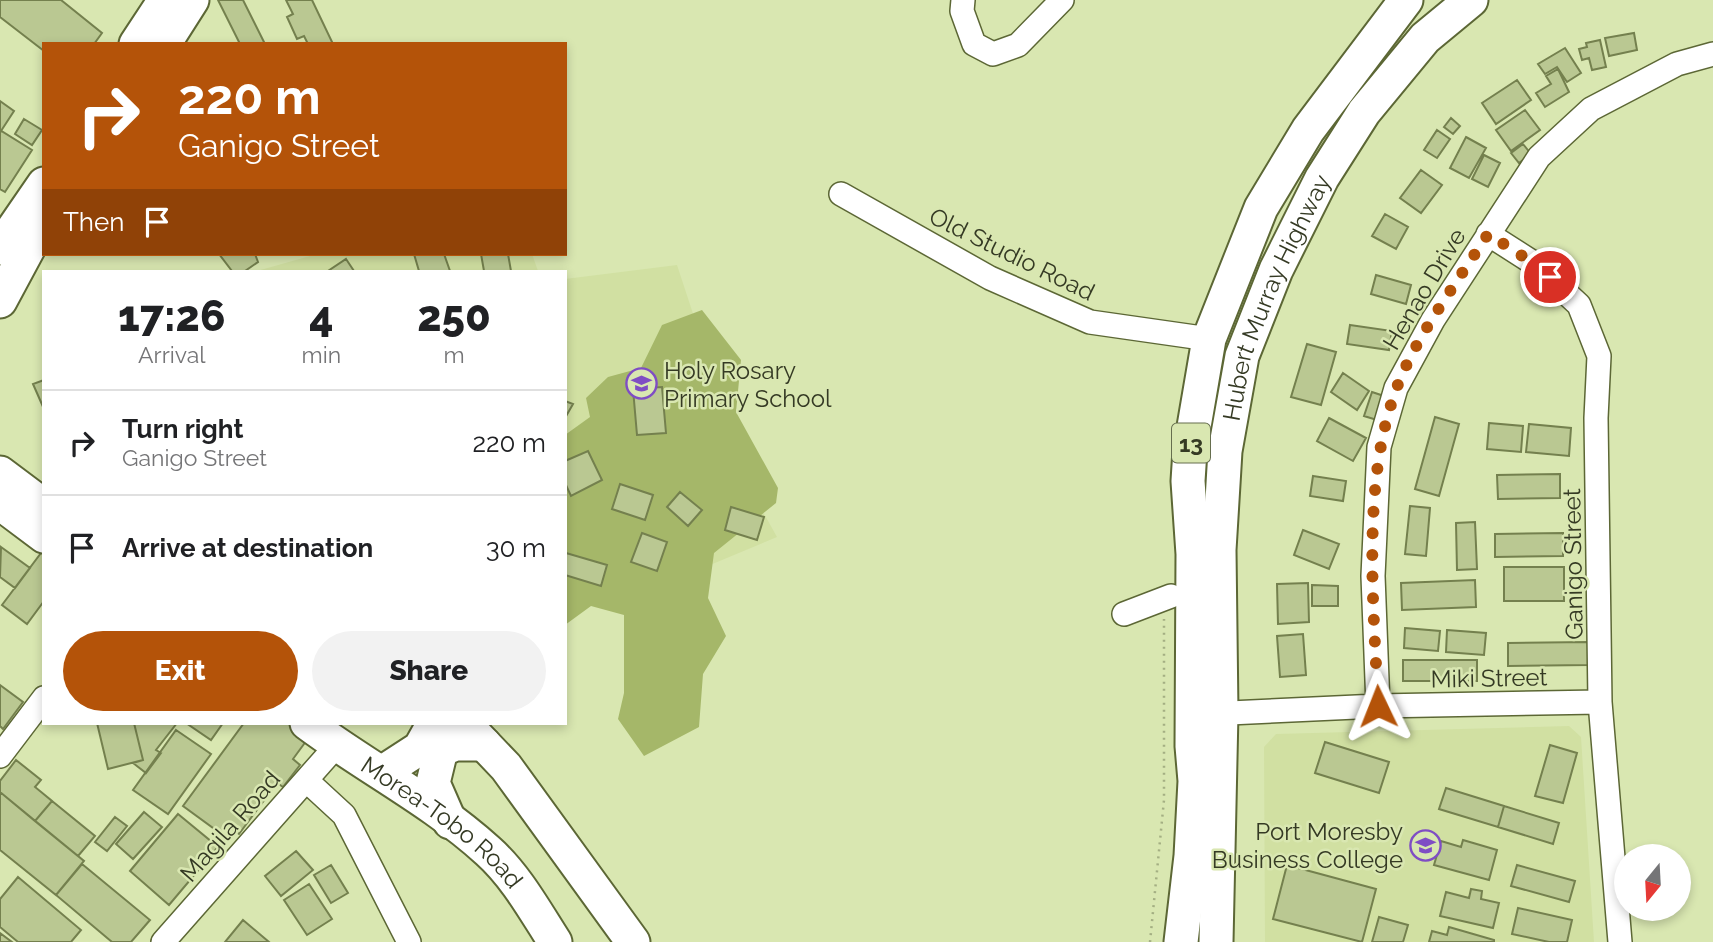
<!DOCTYPE html>
<html lang="en">
<head>
<meta charset="utf-8">
<style>
	:root { --surface:#fff; --page:#f2f2f2; --text:#202124; --muted:#757577; --line:#e0e0e0; --accent:#b45309 }
	body { margin:0; font-family:Raleway,sans-serif; background:var(--page); color:var(--text); height:100vh; display:flex; flex-direction:column; font-size:26px; white-space:nowrap }
	* { box-sizing:border-box; margin:0 }
	p { font-size:23px; color:var(--muted) }
	.icon { flex:none; width:38px; height:38px; fill:none; stroke:currentColor; stroke-width:2; stroke-linecap:round; stroke-linejoin:round }
	.map { position:relative; flex:1; overflow:hidden }
	.details { position:absolute; left:42px; top:270px; width:525px; height:455px; display:flex; flex-direction:column; background:var(--surface); border-radius:0px; box-shadow:0 4px 10px #0003 }
	.details>* { flex:none }
	.banner { position:absolute; left:42px; top:42px; width:525px; height:214px; border-radius:0px; box-shadow:0 4px 10px #0003; background:#b45309; color:#fff; overflow:hidden }
	.needle { width:46px; rotate:198deg }
	.fabs { position:absolute; left:1614px; top:844px; display:grid; gap:14px }
	.fabs a { display:grid; place-items:center; width:77px; height:77px; border-radius:50%; background:var(--surface); box-shadow:0 4px 10px #0003; font-size:35px }
	.pin { position:absolute; display:grid; place-items:center; width:60px; height:60px; color:#fff; margin:-30px; border:4px solid #fff; border-radius:50%; box-shadow:0 2px 7px #0007 }
	.me { position:absolute; width:77px; margin:-38px; rotate:358deg; stroke-linejoin:round; filter:drop-shadow(0 0 5px #0008) }
	.turn { display:flex; align-items:center; gap:24px; height:147px; padding:0 21px; font-size:32px }
	.turn .icon { width:91px; height:91px; stroke-width:2.5 }
	.turn b { display:block; font-size:49px; line-height:60px }
	.then { display:flex; align-items:center; height:66px; padding:0 21px; background:#0003; gap:14px; font-size:26px }
	.eta { display:flex; justify-content:space-evenly; align-items:center; height:119px; text-align:center }
	.eta b { font-size:42px; font-weight:800; line-height:49px }
	.action { display:flex; gap:14px; margin-top:auto; padding:14px 21px }
	.action a { flex:1; height:80px; border-radius:42px; background:var(--accent); color:#fff; font-size:28px; font-weight:800; line-height:80px; text-align:center }
	.action a+a { background:var(--page); color:var(--text) }
	ul { padding:0; list-style:none }
	li { display:flex; align-items:center; gap:21px; height:105px; padding:0 21px; border-top:2px solid var(--line) }
	li div { flex:1 }
	li b { display:block; font-size:26px }
	li em { font-style:normal }
	.map>svg:first-child { display:block }
	.built { fill:#d1e0a2 }
	.green { fill:#a5b769 }
	.building { fill:#bac892; stroke:#74804e; stroke-width:2 }
	.lines { fill:none; stroke-linecap:round; stroke-linejoin:round }
	.minor-casing { stroke:#5c6735; stroke-width:26 }
	.highway-casing { stroke:#5c6735; stroke-width:37 }
	.path { stroke:#a4af83; stroke-width:2.5; stroke-dasharray:2 5; stroke-linecap:butt }
	.minor { stroke:#fff; stroke-width:23 }
	.highway { stroke:#fff; stroke-width:33 }
	.route { stroke:#b45309; stroke-width:12; stroke-dasharray:0 21.6 }
	.labels { text-anchor:middle; dominant-baseline:central; stroke-width:5; stroke-linejoin:round; paint-order:stroke }
	.shield { fill:#d9e7b1; stroke:#666e4e; stroke-width:2 }
	.shield-label { font-size:23px; font-weight:bold; fill:#353a24 }
	.street-label { font-size:24px; fill:#353a24; stroke:#d9e7b1 }
	.poi-label { font-size:24px; fill:#353a24; stroke:#d9e7b1; text-anchor:start }
</style>
</head>
<body>
<div class="map">
<svg width="1713" height="942" viewBox="0 0 1713 942">
	<rect width="100%" height="100%" fill="#d9e7b1"/>
	<path class="built" d="M 317,254 L 532,254 L 538,271 L 257,271 Z
		M 677,265 L 751,490 L 777,537 L 643,593 L 565,595 L 565,279 Z
		M 1569,726 L 1581,737 L 1594,942 L 1265,942 L 1264,747 L 1276,734 Z"/>
	<path class="green" d="M 702,310 L 741,360 L 736,412 L 778,488 L 776,503 L 714,553 L 708,598 L 726,636 L 703,674 L 699,727 L 644,756 L 618,719 L 624,693 L 624,615 L 591,606 L 565,625 L 565,435 L 590,417 L 586,398 L 608,377 L 641,368 L 662,325 Z"/>
	<path class="building" d="M 0,0 L 61,0 L 102,33 L 94,44 L 44,44 L 44,51 L 0,17 Z
		M 218,0 L 243,0 L 265,44 L 240,44 Z
		M 286,0 L 312,0 L 333,44 L 308,44 L 304,36 L 297,39 L 287,17 L 293,14 Z
		M 1634,33 L 1637,50 L 1609,56 L 1605,38 Z
		M 1600,40 L 1606,67 L 1592,70 L 1589,58 L 1582,60 L 1579,49 L 1587,47 L 1586,43 Z
		M 1565,48 L 1581,73 L 1567,82 L 1557,67 L 1545,74 L 1538,64 Z
		M 1558,69 L 1569,92 L 1545,107 L 1536,93 L 1551,84 L 1546,76 Z
		M 1517,80 L 1531,100 L 1496,124 L 1482,103 Z
		M 0,101 L 14,111 L 1,131 L 0,130 Z
		M 1525,110 L 1540,130 L 1511,151 L 1496,130 Z
		M 1451,118 L 1460,126 L 1453,134 L 1444,127 Z
		M 24,119 L 42,130 L 32,145 L 15,134 Z
		M 0,130 L 32,150 L 5,192 L 0,189 Z
		M 1437,130 L 1450,139 L 1437,158 L 1424,150 Z
		M 1466,137 L 1486,148 L 1469,178 L 1450,168 Z
		M 1523,144 L 1531,154 L 1519,163 L 1511,153 Z
		M 1484,155 L 1500,163 L 1488,187 L 1472,179 Z
		M 1421,170 L 1442,185 L 1421,213 L 1400,198 Z
		M 1385,214 L 1408,227 L 1396,249 L 1372,236 Z
		M 219,254 L 255,254 L 258,262 L 245,271 L 232,271 Z
		M 414,254 L 444,254 L 450,271 L 419,271 Z
		M 481,254 L 508,254 L 511,271 L 484,271 Z
		M 346,259 L 354,271 L 328,271 Z
		M 1376,275 L 1411,285 L 1406,304 L 1371,294 Z
		M 1350,325 L 1392,331 L 1389,350 L 1347,344 Z
		M 1307,344 L 1336,352 L 1321,405 L 1291,397 Z
		M 1343,373 L 1369,391 L 1357,410 L 1331,392 Z
		M 44,380 L 44,409 L 33,384 Z
		M 662,387 L 666,433 L 637,435 L 633,389 Z
		M 1372,392 L 1384,396 L 1377,420 L 1364,416 Z
		M 565,401 L 573,404 L 565,418 Z
		M 1435,417 L 1459,424 L 1439,496 L 1415,489 Z
		M 1329,418 L 1366,438 L 1353,461 L 1317,441 Z
		M 1489,423 L 1523,426 L 1521,452 L 1487,449 Z
		M 1529,424 L 1571,428 L 1569,456 L 1526,452 Z
		M 588,451 L 602,480 L 571,496 L 565,483 L 565,461 Z
		M 1560,474 L 1560,498 L 1498,499 L 1497,475 Z
		M 1313,476 L 1346,481 L 1343,501 L 1310,496 Z
		M 620,484 L 653,495 L 645,520 L 612,509 Z
		M 680,492 L 702,510 L 688,526 L 667,507 Z
		M 1410,506 L 1430,508 L 1426,556 L 1405,554 Z
		M 731,507 L 764,517 L 757,540 L 725,530 Z
		M 1475,522 L 1477,569 L 1457,570 L 1456,523 Z
		M 1303,530 L 1339,544 L 1329,569 L 1294,555 Z
		M 642,533 L 667,542 L 657,571 L 631,562 Z
		M 1563,533 L 1563,556 L 1495,557 L 1495,534 Z
		M 1,547 L 30,568 L 15,588 L 0,577 Z
		M 44,549 L 44,601 L 27,624 L 2,605 Z
		M 566,553 L 607,565 L 601,586 L 565,575 Z
		M 1504,567 L 1564,567 L 1564,601 L 1504,601 Z
		M 1475,580 L 1476,607 L 1402,610 L 1401,583 Z
		M 1308,583 L 1309,622 L 1278,624 L 1277,584 Z
		M 1312,585 L 1338,586 L 1338,606 L 1312,606 Z
		M 1405,628 L 1440,631 L 1438,651 L 1404,648 Z
		M 1447,630 L 1486,633 L 1484,655 L 1446,652 Z
		M 1303,634 L 1306,675 L 1280,677 L 1277,636 Z
		M 1588,642 L 1588,665 L 1508,666 L 1508,643 Z
		M 1403,660 L 1477,660 L 1477,681 L 1403,681 Z
		M 0,685 L 23,702 L 3,729 L 0,726 Z
		M 97,723 L 134,723 L 143,760 L 108,769 Z
		M 134,723 L 177,723 L 156,750 L 161,753 L 146,773 L 133,763 L 143,760 Z
		M 186,723 L 223,723 L 211,740 Z
		M 244,723 L 298,723 L 312,733 L 293,759 L 300,765 L 283,787 L 277,783 L 239,834 L 226,825 L 220,833 L 183,806 Z
		M 176,730 L 211,754 L 168,814 L 133,790 Z
		M 1325,742 L 1389,762 L 1379,793 L 1315,773 Z
		M 1550,745 L 1577,753 L 1563,803 L 1535,796 Z
		M 16,760 L 41,780 L 35,787 L 52,801 L 35,821 L 0,792 L 0,781 Z
		M 1446,788 L 1504,806 L 1498,827 L 1439,809 Z
		M 0,792 L 84,861 L 56,895 L 0,850 Z
		M 52,801 L 95,836 L 78,856 L 35,821 Z
		M 1504,806 L 1559,823 L 1553,844 L 1498,827 Z
		M 144,812 L 162,827 L 133,859 L 116,844 Z
		M 178,814 L 218,847 L 169,905 L 130,871 Z
		M 115,817 L 127,826 L 107,851 L 95,842 Z
		M 1463,840 L 1497,850 L 1489,880 L 1434,865 L 1441,841 L 1461,847 Z
		M 296,851 L 313,870 L 281,896 L 265,876 Z
		M 82,864 L 150,920 L 131,942 L 112,942 L 56,895 Z
		M 331,865 L 348,893 L 331,903 L 314,875 Z
		M 1287,865 L 1376,889 L 1362,942 L 1273,919 Z
		M 1517,865 L 1575,881 L 1569,902 L 1511,886 Z
		M 18,877 L 81,930 L 71,942 L 18,942 L 0,927 L 0,899 Z
		M 309,884 L 332,919 L 307,935 L 284,900 Z
		M 1471,889 L 1482,891 L 1481,899 L 1499,903 L 1493,928 L 1440,916 L 1446,892 L 1469,898 Z
		M 1518,908 L 1572,920 L 1567,942 L 1549,942 L 1512,934 Z
		M 1379,917 L 1408,925 L 1403,942 L 1372,942 Z
		M 243,920 L 269,942 L 225,942 Z
		M 1449,927 L 1494,940 L 1494,942 L 1429,942 L 1432,931 L 1447,935 Z
		M 0,933 L 12,942 L 0,942 Z"/>
	<g class="lines">
		<defs>
			<path id="minor" d="M 963,0 L 962,11 L 974,44 L 993,54 L 1018,45 L 1062,0
				M 841,194 L 990,278 L 1090,322 L 1209,339
				M 1488,234 L 1535,264 L 1579,305 L 1599,356 L 1596,418 L 1600,702 L 1620,942
				M 1124,614 L 1171,596
				M 1378,706 L 1373,576 L 1379,447 L 1396,388 L 1433,320 L 1539,157 L 1591,109 L 1677,64 L 1713,54
				M 1208,714 L 1378,706 L 1600,702
				M 0,756 L 44,698
				M 306,780 L 344,815 L 409,942
				M 163,942 L 337,745"/>
			<g id="highway">
				<path d="M 136,44 L 165,0"/>
				<path d="M 164,44 L 192,0"/>
				<path d="M 0,248 L 44,184"/>
				<path d="M 0,301 L 44,219"/>
				<path d="M 0,473 L 44,506"/>
				<path d="M 0,503 L 44,536"/>
				<path id="s1" d="M 307,723 C 366,767 433,801 488,851 C 516,876 535,911 555,942"/>
				<path d="M 464,723 L 506,767 L 633,942"/>
				<path d="M 383,772 L 420,748 L 434,723"/>
				<path d="M 450,822 L 433,783 L 441,750 L 455,744 L 484,744"/>
				<path d="M 1181,942 L 1191,856 L 1195,781 L 1192,746 L 1193,554 L 1188,481 L 1190,450 L 1209,339 L 1261,208 L 1308,130 L 1406,0"/>
				<path id="s2" d="M 1216,942 L 1221,713 L 1219,550 L 1225,451 L 1242,356 L 1276,270 L 1322,178 L 1364,112 L 1425,38 L 1471,0"/>
			</g>
		</defs>
		<use href="#minor" class="minor-casing"/>
		<use href="#highway" class="highway-casing"/>
		<path class="path" d="M 1150,942 L 1164,800 L 1164,619"/>
		<use href="#minor" class="minor"/>
		<use href="#highway" class="highway"/>
	</g>
	<g class="lines">
		<path class="route" d="M 1378,706 C 1374,607 1361,484 1396,390 C 1414,339 1458,281 1488,234 L 1535,264 L 1550,277"/>
	</g>
	<defs>
		<symbol id="school-ring" viewBox="-11 -11 22 22"><circle r="9.5" fill="#d9e7b1" stroke="#7f4dc4" stroke-width="1.5"/><path d="M0-5L7-2L0 1L-7-2ZM-4 1L0 2.5L4 1V4Q0 6-4 4Z" fill="#7f4dc4"/></symbol>
	</defs>
	<g fill-rule="evenodd">
		<use href="#school-ring" x="624" y="366" width="35" height="35"/>
		<use href="#school-ring" x="1408" y="828" width="35" height="35"/>
	</g>
	<g class="labels">
		<rect class="shield" x="1172" y="423.5" width="38" height="39" rx="5"/>
		<g class="shield-label">
			<text x="1191" y="443">13</text>
		</g>
		<g class="street-label">
			<text transform="translate(1012 254) rotate(26)">Old Studio Road</text>
			<text transform="translate(1424 289) rotate(-59)">Henao Drive</text>
			<text stroke="none"><textPath href="#s2" startOffset="654">Hubert Murray Highway</textPath></text>
			<text transform="translate(1573 564) rotate(-91)">Ganigo Street</text>
			<text transform="translate(1489 678) rotate(-1)">Miki Street</text>
			<text stroke="none"><textPath href="#s1" startOffset="168">Morea-Tobo Road</textPath></text>
			<text transform="translate(230 826) rotate(-49)">Magila Road</text>
		</g>
		<g class="poi-label">
			<text x="664" y="370">Holy Rosary<tspan x="664" dy="28">Primary School</tspan></text>
			<text x="1403" y="831" text-anchor="end">Port Moresby<tspan x="1403" dy="28">Business College</tspan></text>
		</g>
	</g>
</svg>
<div class="fabs">
<a><svg class="needle" viewBox="-14 -14 28 28"><path d="M0-13l5 13h-10z" fill="#e53935"/><path d="M0 13l5-13h-10z" fill="#757577"/></svg></a>
</div>
<div class="pin" style="left:1550px;top:277px;background:#d93025"><svg class="icon" aria-label="arrive" viewBox="0 0 24 24"><path d="M6 21V4h12l-3 4 3 4H6"/></svg></div>
<svg class="me" style="left:1378px;top:706px" viewBox="-20 -20 40 40"><path d="M0-17L14 15 0 8-14 15z" fill="#b45309" stroke="#fff" stroke-width="4"/></svg>
<div class="banner">
<div class="turn"><svg class="icon" aria-label="right" viewBox="0 0 24 24"><path d="M7 20v-9h11M14 6l5 5-5 5"/></svg><div><b>220 m</b>Ganigo Street</div></div>
<div class="then">Then<svg class="icon" aria-label="arrive" viewBox="0 0 24 24"><path d="M6 21V4h12l-3 4 3 4H6"/></svg></div>
</div>
<section class="details">
<div class="eta">
<div><b>17:26</b><p>Arrival</p></div>
<div><b>4</b><p>min</p></div>
<div><b>250</b><p>m</p></div>
</div>
<ul>
<li><svg class="icon" aria-label="right" viewBox="0 0 24 24"><path d="M7 20v-9h11M14 6l5 5-5 5"/></svg><div><b>Turn right</b><p>Ganigo Street</p></div><em>220 m</em></li>
<li><svg class="icon" aria-label="arrive" viewBox="0 0 24 24"><path d="M6 21V4h12l-3 4 3 4H6"/></svg><div><b>Arrive at destination</b></div><em>30 m</em></li>
</ul>
<div class="action"><a>Exit</a><a>Share</a></div>
</section>
</div>
</body>
</html>
